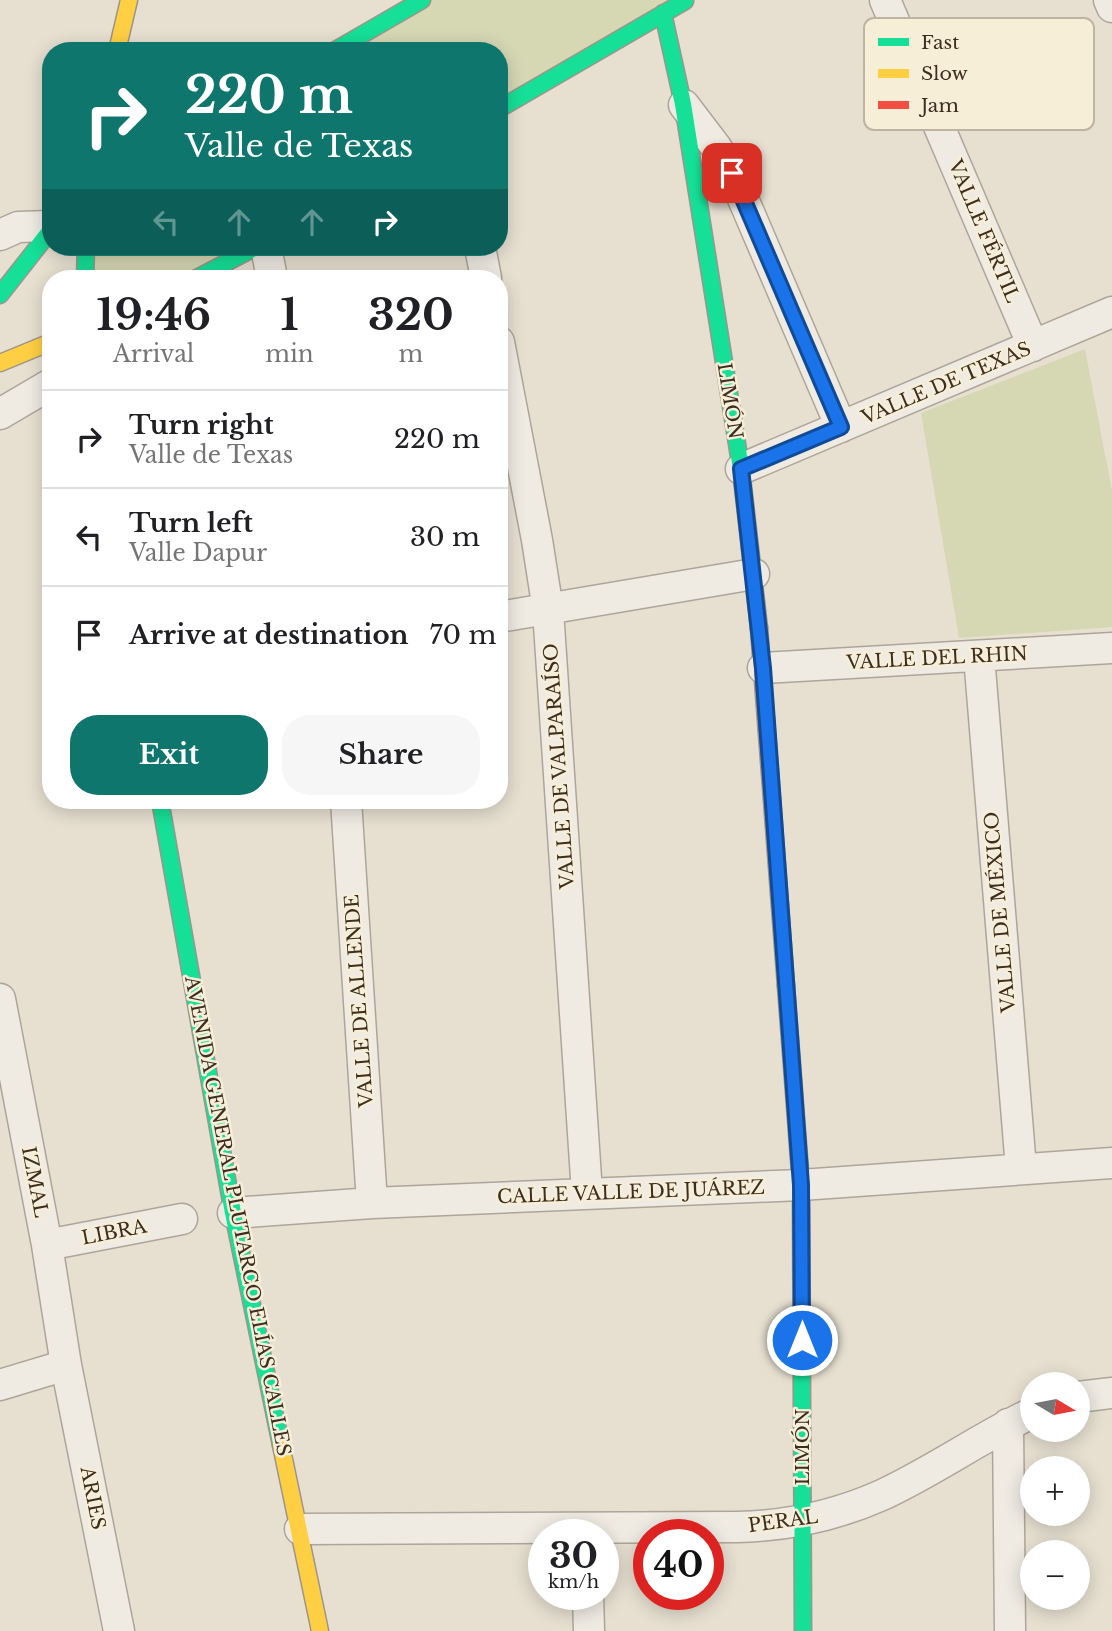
<!DOCTYPE html>
<html lang="en">
<head>
<meta charset="utf-8">
<style>
	:root { --surface:#fff; --page:#f6f6f6; --text:#202124; --muted:#757577; --line:#e0e0e0; --accent:#0f766e }
	body { margin:0; font-family:"Libre Baskerville",serif; background:var(--page); color:var(--text); height:100vh; display:flex; flex-direction:column; font-size:26px; white-space:nowrap }
	* { box-sizing:border-box; margin:0 }
	p { font-size:23px; color:var(--muted) }
	.icon { flex:none; width:38px; height:38px; fill:none; stroke:currentColor; stroke-width:2; stroke-linecap:round; stroke-linejoin:round }
	.map { position:relative; flex:1; overflow:hidden }
	.panel { position:absolute; left:42px; top:270px; width:466px; height:539px; display:flex; flex-direction:column; background:var(--surface); border-radius:28px; box-shadow:0 4px 18px #0003 }
	.panel>* { flex:none }
	.banner { position:absolute; left:42px; top:42px; width:466px; height:214px; border-radius:28px; box-shadow:0 4px 18px #0003; background:#0f766e; color:#fff; overflow:hidden }
	.needle { width:46px; rotate:100deg }
	.buttons { position:absolute; left:1020px; top:1372px; display:grid; gap:14px }
	.buttons a { display:grid; place-items:center; width:70px; height:70px; border-radius:50%; background:var(--surface); box-shadow:0 4px 18px #0003; font-size:35px }
	.speed { position:absolute; left:528px; top:1519px; display:flex; gap:14px; font-size:35px; font-weight:700; text-align:center }
	.speed>* { display:grid; place-content:center; width:91px; height:91px; border-radius:50%; background:var(--surface); box-shadow:0 4px 18px #0003; line-height:1 }
	.speed small { font-size:18px; font-weight:400 }
	.speed .limit { border:10px solid #d22; background:#fff; color:#111 }
	.pin { position:absolute; display:grid; place-items:center; width:60px; height:60px; color:#fff; margin:-30px; border-radius:14px; box-shadow:0 4px 10px #0006 }
	.me { position:absolute; width:77px; margin:-38px; rotate:0deg; stroke-linejoin:round; filter:drop-shadow(0 0 5px #0008) }
	.turn { display:flex; align-items:center; gap:24px; height:147px; padding:0 28px; font-size:32px }
	.turn .icon { width:91px; height:91px; stroke-width:2.5 }
	.turn b { display:block; font-size:49px; line-height:60px }
	.lanes { display:flex; align-items:center; height:66px; padding:0 28px; background:#0003; justify-content:center; gap:35px; direction:ltr }
	.lanes .off { opacity:.35 }
	.eta { display:flex; justify-content:space-evenly; align-items:center; height:119px; text-align:center }
	.eta b { font-size:42px; font-weight:700; line-height:49px }
	.cta { display:flex; gap:14px; margin-top:auto; padding:14px 28px }
	.cta a { flex:1; height:80px; border-radius:28px; background:var(--accent); color:#fff; font-size:28px; font-weight:700; line-height:80px; text-align:center }
	.cta a+a { background:var(--page); color:var(--text) }
	ul { padding:0; list-style:none }
	li { display:flex; align-items:center; gap:21px; height:98px; padding:0 28px; border-top:2px solid var(--line) }
	li div { flex:1 }
	li b { display:block; font-size:26px }
	li em { font-style:normal }
	.map>svg:first-child { display:block }
	.green { fill:#d6d7b3 }
	.lines { fill:none; stroke-linecap:round; stroke-linejoin:round }
	.street-casing { stroke:#ada599; stroke-width:33 }
	.fast-casing { stroke:#9c958a; stroke-width:19 }
	.slow-casing { stroke:#9c958a; stroke-width:19 }
	.jam-casing { stroke:#9c958a; stroke-width:19 }
	.street { stroke:#efebe3; stroke-width:30 }
	.fast { stroke:#16e098; stroke-width:16 }
	.slow { stroke:#ffcf43; stroke-width:16 }
	.jam { stroke:#f24e42; stroke-width:16 }
	.route-casing { stroke:#114b97; stroke-width:18 }
	.route { stroke:#1a73e8; stroke-width:12 }
	.labels { text-anchor:middle; dominant-baseline:central; stroke-width:5; stroke-linejoin:round; paint-order:stroke }
	.street-label { font-size:19px; fill:#3d2e20; stroke:#f7eed8 }
	.key { fill:#f7eed8; stroke:#bfb4a1; stroke-width:2 }
	.key-label { font-size:19px; fill:#3d2e20 }
</style>
</head>
<body>
<div class="map">
<svg width="1112" height="1631" viewBox="0 0 1112 1631">
	<rect width="100%" height="100%" fill="#e7e0d1"/>
	<path class="green" d="M 423,0 L 686,0 L 499,109 L 499,51 L 334,51 Z
		M 86,247 L 256,247 L 197,278 L 85,278 Z
		M 1085,349 L 1112,491 L 1112,627 L 959,638 L 921,413 Z"/>
	<g class="lines">
		<defs>
			<path id="street" d="M 885,0 L 1033,346
				M 1109,0 L 1112,7
				M 684,105 L 716,147 L 732,173 L 841,427
				M 0,235 L 18,227 L 51,226
				M 266,247 L 272,278
				M 480,247 L 486,278
				M 499,342 L 537,540 L 548,610 L 587,1193
				M 0,414 L 51,384
				M 741,469 L 1112,312
				M 499,617 L 754,574
				M 979,656 L 1021,1168
				M 763,668 L 1112,648
				M 346,800 L 372,1203
				M 0,999 L 47,1245 L 66,1365 L 119,1631
				M 233,1213 L 372,1203 L 801,1185 L 1112,1163
				M 47,1245 L 182,1219
				M 0,1385 L 66,1365
				M 1078,1397 L 1112,1393
				M 1008,1424 L 1010,1631
				M 300,1529 L 737,1527 C 788,1526 835,1516 882,1495 C 934,1471 981,1437 1032,1413
				M 588,1594 L 589,1631"/>
			<path id="fast" d="M 663,13 L 683,104 L 741,469 L 759,628
				M 334,51 L 422,0
				M 499,109 L 685,1
				M 85,278 L 86,247
				M 197,278 L 256,247
				M 0,295 L 51,230
				M 160,800 L 233,1213 L 281,1445
				M 786,986 L 801,1185 L 803,1631"/>
			<path id="slow" d="M 117,51 L 129,0
				M 0,363 L 51,342
				M 281,1445 L 320,1631"/>
			<path id="jam" d="M 759,628 L 786,986"/>
		</defs>
		<use href="#street" class="street-casing"/>
		<use href="#fast" class="fast-casing"/>
		<use href="#slow" class="slow-casing"/>
		<use href="#jam" class="jam-casing"/>
		<use href="#street" class="street"/>
		<use href="#fast" class="fast"/>
		<use href="#slow" class="slow"/>
		<use href="#jam" class="jam"/>
	</g>
	<g class="lines">
		<defs>
			<path id="route" d="M 732,173 L 841,427 L 741,469 L 763,668 L 801,1185 L 802,1340"/>
		</defs>
		<use href="#route" class="route-casing"/>
		<use href="#route" class="route"/>
	</g>
	<g class="labels">
		<g class="street-label">
			<text transform="translate(984 231) rotate(67)">VALLE FÉRTIL</text>
			<text transform="translate(946 383) rotate(-23)">VALLE DE TEXAS</text>
			<text transform="translate(730 401) rotate(81)">LIMÓN</text>
			<text transform="translate(937 658) rotate(-3)">VALLE DEL RHIN</text>
			<text transform="translate(559 766) rotate(-94)">VALLE DE VALPARAÍSO</text>
			<text transform="translate(1000 912) rotate(-95)">VALLE DE MÉXICO</text>
			<text transform="translate(359 1001) rotate(-94)">VALLE DE ALLENDE</text>
			<text transform="translate(35 1182) rotate(79)">IZMAL</text>
			<text transform="translate(631 1192) rotate(-2)">CALLE VALLE DE JUÁREZ</text>
			<text transform="translate(238 1216) rotate(79)">AVENIDA GENERAL PLUTARCO ELÍAS CALLES</text>
			<text transform="translate(114 1232) rotate(-11)">LIBRA</text>
			<text transform="translate(802 1447) rotate(-90)">LIMÓN</text>
			<text transform="translate(93 1498) rotate(79)">ARIES</text>
			<text transform="translate(783 1521) rotate(-8)">PERAL</text>
		</g>
	</g>
	<rect x="864" y="18" width="230" height="112" rx="10" class="key"/>
	<rect x="878" y="38" width="31" height="8" fill="#16e098"/>
	<rect x="878" y="69" width="31" height="9" fill="#ffcf43"/>
	<rect x="878" y="101" width="31" height="8" fill="#f24e42"/>
	<g class="key-label">
		<text x="921" y="49">Fast</text>
		<text x="921" y="80">Slow</text>
		<text x="921" y="112">Jam</text>
	</g>
</svg>
<div class="buttons">
<a><svg class="needle" viewBox="-14 -14 28 28"><path d="M0-13l5 13h-10z" fill="#e53935"/><path d="M0 13l5-13h-10z" fill="#757577"/></svg></a>
<a>+</a>
<a>−</a>
</div>
<div class="speed"><div>30<small>km/h</small></div><div class="limit">40</div></div>
<div class="pin" style="left:732px;top:173px;background:#d93025"><svg class="icon" aria-label="arrive" viewBox="0 0 24 24"><path d="M6 21V4h12l-3 4 3 4H6"/></svg></div>
<svg class="me" style="left:802px;top:1340px" viewBox="-20 -20 40 40"><circle r="17" fill="#1a73e8" stroke="#fff" stroke-width="3"/><path d="M0-11L8 9 0 5-8 9z" fill="#fff"/></svg>
<div class="banner">
<div class="turn"><svg class="icon" aria-label="right" viewBox="0 0 24 24"><path d="M7 20v-9h11M14 6l5 5-5 5"/></svg><div><b>220 m</b>Valle de Texas</div></div>
<div class="lanes"><svg class="icon off" aria-label="left" viewBox="0 0 24 24"><path d="M17 20v-9H6M10 6l-5 5 5 5"/></svg><svg class="icon off" aria-label="ahead" viewBox="0 0 24 24"><path d="M12 20V5M6 11l6-6 6 6"/></svg><svg class="icon off" aria-label="ahead" viewBox="0 0 24 24"><path d="M12 20V5M6 11l6-6 6 6"/></svg><svg class="icon" aria-label="right" viewBox="0 0 24 24"><path d="M7 20v-9h11M14 6l5 5-5 5"/></svg></div>
</div>
<section class="panel">
<div class="eta">
<div><b>19:46</b><p>Arrival</p></div>
<div><b>1</b><p>min</p></div>
<div><b>320</b><p>m</p></div>
</div>
<ul>
<li><svg class="icon" aria-label="right" viewBox="0 0 24 24"><path d="M7 20v-9h11M14 6l5 5-5 5"/></svg><div><b>Turn right</b><p>Valle de Texas</p></div><em>220 m</em></li>
<li><svg class="icon" aria-label="left" viewBox="0 0 24 24"><path d="M17 20v-9H6M10 6l-5 5 5 5"/></svg><div><b>Turn left</b><p>Valle Dapur</p></div><em>30 m</em></li>
<li><svg class="icon" aria-label="arrive" viewBox="0 0 24 24"><path d="M6 21V4h12l-3 4 3 4H6"/></svg><div><b>Arrive at destination</b></div><em>70 m</em></li>
</ul>
<div class="cta"><a>Exit</a><a>Share</a></div>
</section>
</div>
</body>
</html>
